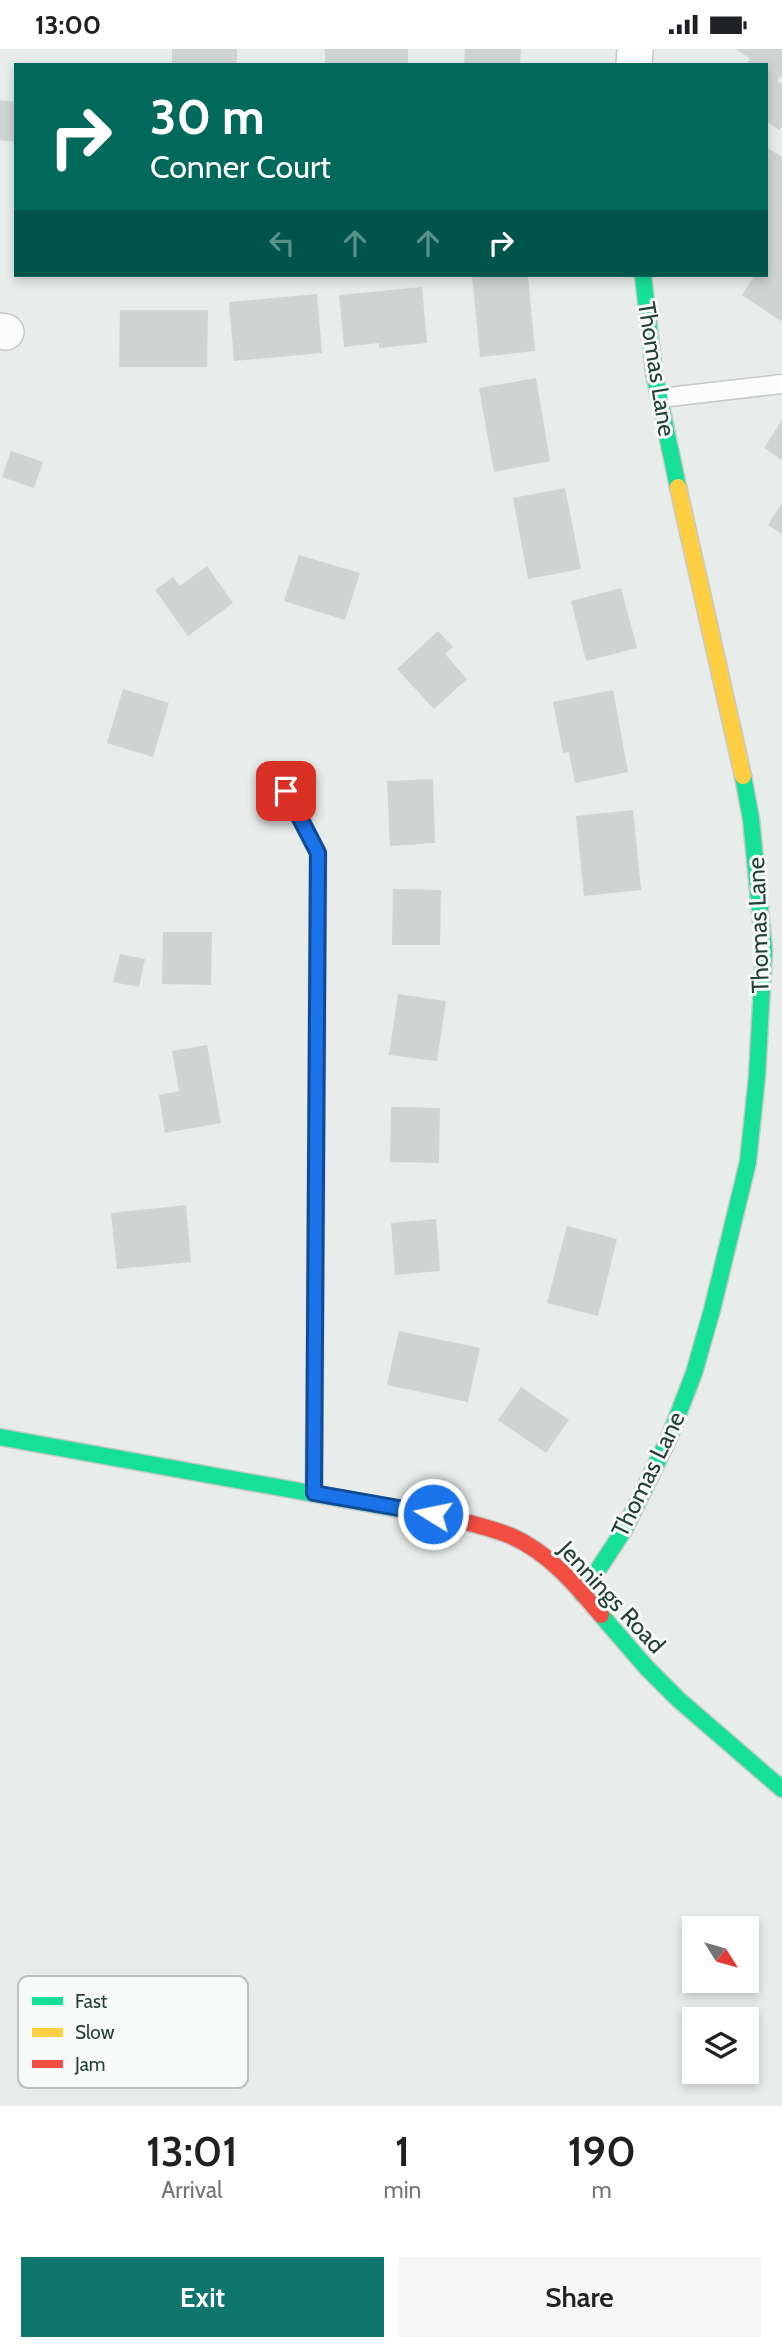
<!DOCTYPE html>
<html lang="en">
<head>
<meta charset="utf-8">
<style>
	:root { --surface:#fff; --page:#f6f6f6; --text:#202124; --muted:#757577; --accent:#0f766e }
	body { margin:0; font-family:Cabin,sans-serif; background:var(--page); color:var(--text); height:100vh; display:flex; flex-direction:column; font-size:26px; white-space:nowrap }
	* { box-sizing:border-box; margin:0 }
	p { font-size:23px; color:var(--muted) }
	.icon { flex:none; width:38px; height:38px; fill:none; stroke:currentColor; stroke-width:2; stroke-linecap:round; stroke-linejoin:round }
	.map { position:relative; height:2057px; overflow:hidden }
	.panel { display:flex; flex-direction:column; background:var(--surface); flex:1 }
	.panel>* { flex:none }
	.top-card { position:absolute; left:14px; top:14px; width:754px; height:214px; border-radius:0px; box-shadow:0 4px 10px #0003; background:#00695c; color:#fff; overflow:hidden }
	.needle { width:46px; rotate:127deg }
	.controls { position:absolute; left:682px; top:1867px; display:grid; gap:14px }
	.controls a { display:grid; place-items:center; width:77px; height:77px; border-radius:0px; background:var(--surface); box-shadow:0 4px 10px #0003; font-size:35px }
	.pin { position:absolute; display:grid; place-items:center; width:60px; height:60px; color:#fff; margin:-30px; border-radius:14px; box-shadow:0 4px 10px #0006 }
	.me { position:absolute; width:77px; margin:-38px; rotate:280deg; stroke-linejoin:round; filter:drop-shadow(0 0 5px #0008) }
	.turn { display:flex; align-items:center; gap:24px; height:147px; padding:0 21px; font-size:32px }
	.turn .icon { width:91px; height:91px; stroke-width:2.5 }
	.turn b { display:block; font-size:49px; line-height:60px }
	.lanes { display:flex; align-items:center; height:66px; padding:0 21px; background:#0003; justify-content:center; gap:35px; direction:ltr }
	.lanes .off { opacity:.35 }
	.eta { display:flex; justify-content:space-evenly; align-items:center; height:119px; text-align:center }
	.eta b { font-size:42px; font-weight:600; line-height:49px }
	.primary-button { display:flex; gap:14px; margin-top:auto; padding:14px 21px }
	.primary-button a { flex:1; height:80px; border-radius:0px; background:var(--accent); color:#fff; font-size:28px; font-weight:600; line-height:80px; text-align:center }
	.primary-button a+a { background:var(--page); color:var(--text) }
	.status { display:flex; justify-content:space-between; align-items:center; height:49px; padding:0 35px; background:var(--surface); direction:ltr }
	.status svg { height:19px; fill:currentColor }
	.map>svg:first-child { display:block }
	.building { fill:#cfd3d1 }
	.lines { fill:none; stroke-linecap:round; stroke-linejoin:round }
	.lane-casing { stroke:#c5c9c7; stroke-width:21 }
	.street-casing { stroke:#c5c9c7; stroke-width:38 }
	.fast-casing { stroke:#c4c9c7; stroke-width:19 }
	.slow-casing { stroke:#c4c9c7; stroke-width:19 }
	.jam-casing { stroke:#c4c9c7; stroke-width:19 }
	.lane { stroke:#fcfcfc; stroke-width:18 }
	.street { stroke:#fcfcfc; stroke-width:35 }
	.fast { stroke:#16e098; stroke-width:16 }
	.slow { stroke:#ffcf43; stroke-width:16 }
	.jam { stroke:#f24e42; stroke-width:16 }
	.route-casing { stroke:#114b97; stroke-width:18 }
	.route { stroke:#1a73e8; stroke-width:12 }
	.labels { text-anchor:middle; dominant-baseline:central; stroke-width:6; stroke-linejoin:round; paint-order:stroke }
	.street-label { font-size:24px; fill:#254038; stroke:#f7faf8 }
	.key { fill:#f7faf8; stroke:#b8c2be; stroke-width:2 }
	.key-label { font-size:19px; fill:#254038 }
</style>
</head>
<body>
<div class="status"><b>13:00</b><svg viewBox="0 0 49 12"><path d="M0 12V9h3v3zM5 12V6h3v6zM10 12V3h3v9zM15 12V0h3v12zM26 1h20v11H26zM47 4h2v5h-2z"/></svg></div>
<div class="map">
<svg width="782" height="2057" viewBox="0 0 782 2057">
	<rect width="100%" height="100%" fill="#e8ecea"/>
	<path class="building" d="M 172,0 L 237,0 L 237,16 L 172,16 Z
		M 325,0 L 408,0 L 408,16 L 325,16 Z
		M 465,0 L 521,0 L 520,16 L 464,16 Z
		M 736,0 L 782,0 L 782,26 L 777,32 L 782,35 L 782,77 L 779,81 L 766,72 L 766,16 L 746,16 L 750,10 Z
		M 0,51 L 16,53 L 16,93 L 0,91 Z
		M 766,98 L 782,108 L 782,273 L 742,246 L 755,226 L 766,226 Z
		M 472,226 L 528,226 L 535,302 L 480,308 Z
		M 422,238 L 427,294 L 379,299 L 379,294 L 344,298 L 339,246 Z
		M 317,245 L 322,304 L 234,312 L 229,253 Z
		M 120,261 L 208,261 L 207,318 L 119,318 Z
		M 536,329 L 550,412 L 494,423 L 479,339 Z
		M 782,371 L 782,411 L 764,399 Z
		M 11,402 L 43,413 L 34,439 L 2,428 Z
		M 565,439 L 581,520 L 528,530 L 513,449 Z
		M 782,454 L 782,485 L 768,476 Z
		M 299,506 L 360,524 L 345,571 L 284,552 Z
		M 207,517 L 233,554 L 188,587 L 155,541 L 173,528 L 180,537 Z
		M 621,539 L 637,599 L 586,612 L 571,552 Z
		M 438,582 L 453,598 L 445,605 L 467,630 L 434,660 L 397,620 Z
		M 123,640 L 169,654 L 153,708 L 107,694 Z
		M 613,641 L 628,723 L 575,734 L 569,703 L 563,704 L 553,653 Z
		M 433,730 L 435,794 L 390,797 L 387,732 Z
		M 633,761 L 641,841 L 584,847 L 576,767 Z
		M 393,840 L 441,841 L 440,896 L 392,896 Z
		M 163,883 L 212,883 L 211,936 L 162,935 Z
		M 120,905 L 145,910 L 139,938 L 113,933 Z
		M 398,945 L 446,952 L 437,1012 L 389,1006 Z
		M 207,996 L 221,1074 L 165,1084 L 159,1046 L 179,1042 L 172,1002 Z
		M 391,1058 L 440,1059 L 439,1114 L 390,1113 Z
		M 186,1156 L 191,1213 L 117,1220 L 111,1164 Z
		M 436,1170 L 440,1222 L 395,1226 L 391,1174 Z
		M 567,1177 L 617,1190 L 598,1267 L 547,1254 Z
		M 399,1282 L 480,1299 L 468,1353 L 387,1336 Z
		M 521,1338 L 569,1371 L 546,1404 L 498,1371 Z"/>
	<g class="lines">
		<defs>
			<path id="lane" d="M 660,349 L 782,335"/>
			<path id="street" d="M 634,16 L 635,0
				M 0,282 L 6,283"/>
			<path id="fast" d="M 643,226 L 654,324 L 678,438
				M 0,1388 L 459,1471
				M 314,1444 L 317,971
				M 582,1545 L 624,1481 L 669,1389 L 694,1324 L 712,1261 L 748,1113 L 757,1027 L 764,901 L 751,770 L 743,727
				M 601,1566 L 647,1619 L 679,1651 L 782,1740"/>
			<path id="slow" d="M 678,438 L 743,727"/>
			<path id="jam" d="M 275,721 L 318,804 L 317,971
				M 459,1471 C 476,1476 494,1480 511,1487 C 548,1503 576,1536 601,1566"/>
		</defs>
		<use href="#lane" class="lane-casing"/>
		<use href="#street" class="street-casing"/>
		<use href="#fast" class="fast-casing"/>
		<use href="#slow" class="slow-casing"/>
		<use href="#jam" class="jam-casing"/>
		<use href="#lane" class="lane"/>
		<use href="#street" class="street"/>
		<use href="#fast" class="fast"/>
		<use href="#slow" class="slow"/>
		<use href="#jam" class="jam"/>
	</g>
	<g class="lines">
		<defs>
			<path id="route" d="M 286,742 L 318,804 L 314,1444 L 433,1465"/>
		</defs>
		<use href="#route" class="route-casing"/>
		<use href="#route" class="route"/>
	</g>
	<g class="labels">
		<g class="street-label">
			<text transform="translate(657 320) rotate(81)">Thomas Lane</text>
			<text transform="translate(758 876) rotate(-92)">Thomas Lane</text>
			<text transform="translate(648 1425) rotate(-64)">Thomas Lane</text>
			<text transform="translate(612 1548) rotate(47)">Jennings Road</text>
		</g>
	</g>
	<rect x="18" y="1927" width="230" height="112" rx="10" class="key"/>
	<rect x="32" y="1948" width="31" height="8" fill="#16e098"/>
	<rect x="32" y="1979" width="31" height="9" fill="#ffcf43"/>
	<rect x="32" y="2011" width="31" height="8" fill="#f24e42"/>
	<g class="key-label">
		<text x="75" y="1959">Fast</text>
		<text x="75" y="1990">Slow</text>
		<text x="75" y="2022">Jam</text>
	</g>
</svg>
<div class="controls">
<a><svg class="needle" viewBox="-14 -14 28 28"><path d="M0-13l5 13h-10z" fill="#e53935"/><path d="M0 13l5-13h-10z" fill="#757577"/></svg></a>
<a><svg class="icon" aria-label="layers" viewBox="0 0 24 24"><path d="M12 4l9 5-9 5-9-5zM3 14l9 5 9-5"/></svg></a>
</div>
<div class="pin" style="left:286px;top:742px;background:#d93025"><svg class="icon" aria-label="arrive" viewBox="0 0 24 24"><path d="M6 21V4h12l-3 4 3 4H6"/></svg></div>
<svg class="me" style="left:433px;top:1465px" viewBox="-20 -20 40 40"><circle r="17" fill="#1a73e8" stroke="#fff" stroke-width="3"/><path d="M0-11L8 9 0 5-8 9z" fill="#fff"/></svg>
<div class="top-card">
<div class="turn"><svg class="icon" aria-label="right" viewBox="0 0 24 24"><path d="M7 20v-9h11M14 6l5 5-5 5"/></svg><div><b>30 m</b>Conner Court</div></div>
<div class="lanes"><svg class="icon off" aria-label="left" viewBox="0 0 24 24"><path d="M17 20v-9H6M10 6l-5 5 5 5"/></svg><svg class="icon off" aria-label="ahead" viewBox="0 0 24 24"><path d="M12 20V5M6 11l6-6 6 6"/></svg><svg class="icon off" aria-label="ahead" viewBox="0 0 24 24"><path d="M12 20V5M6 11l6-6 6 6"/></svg><svg class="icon" aria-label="right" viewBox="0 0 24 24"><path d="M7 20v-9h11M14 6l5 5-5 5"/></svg></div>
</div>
</div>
<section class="panel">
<div class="eta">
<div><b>13:01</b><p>Arrival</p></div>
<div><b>1</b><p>min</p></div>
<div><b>190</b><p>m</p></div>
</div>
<div class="primary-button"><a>Exit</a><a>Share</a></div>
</section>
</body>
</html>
